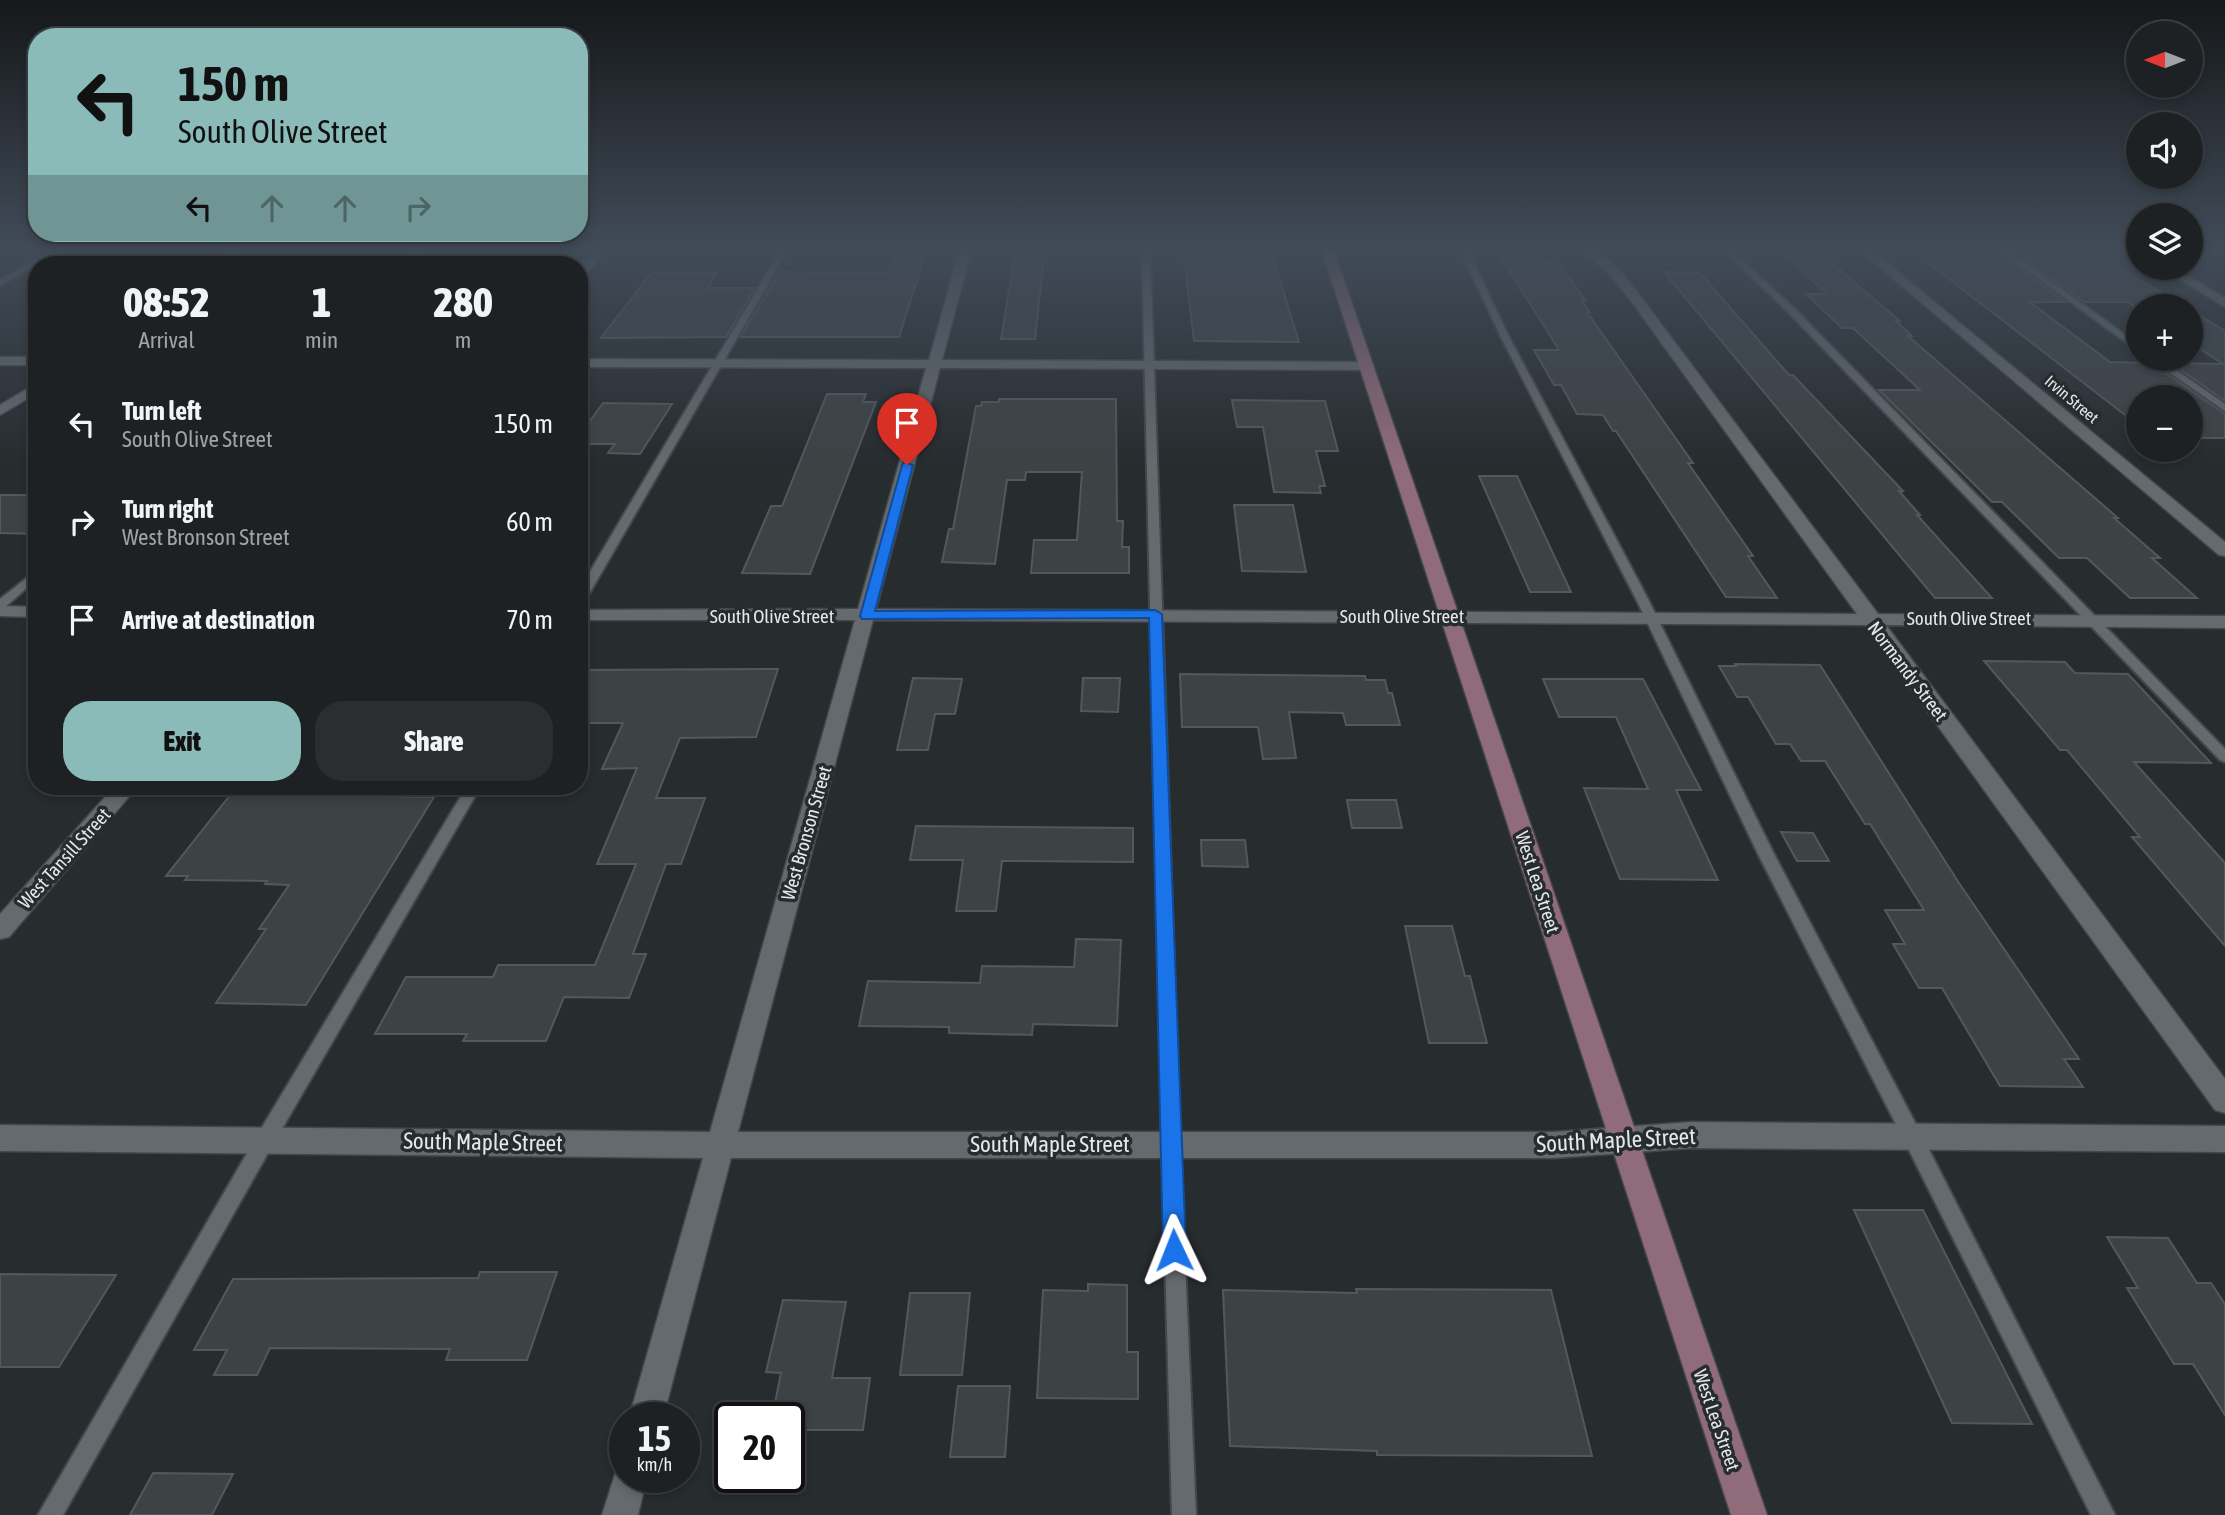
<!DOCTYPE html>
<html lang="en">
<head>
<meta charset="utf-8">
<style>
	:root { --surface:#1d2123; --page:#2a2e30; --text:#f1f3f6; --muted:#a0a3a6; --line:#3b3e41; --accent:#8bbbb9 }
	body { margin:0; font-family:"Asap Condensed",sans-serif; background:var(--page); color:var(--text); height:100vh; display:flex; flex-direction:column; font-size:26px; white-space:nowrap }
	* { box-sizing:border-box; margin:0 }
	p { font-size:23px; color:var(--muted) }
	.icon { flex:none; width:38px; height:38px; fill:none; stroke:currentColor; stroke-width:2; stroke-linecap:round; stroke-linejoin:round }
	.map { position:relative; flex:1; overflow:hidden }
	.sheet { position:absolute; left:28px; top:256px; width:560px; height:539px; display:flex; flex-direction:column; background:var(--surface); border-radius:28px; box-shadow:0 4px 10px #0003,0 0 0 2px var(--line) }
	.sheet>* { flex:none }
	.hud { position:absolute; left:28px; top:28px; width:560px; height:214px; border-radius:28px; box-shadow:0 4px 10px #0003,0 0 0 2px var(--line); background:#8bbbb9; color:#111; overflow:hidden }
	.needle { width:46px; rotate:270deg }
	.controls { position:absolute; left:2126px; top:21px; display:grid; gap:14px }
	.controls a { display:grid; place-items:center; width:77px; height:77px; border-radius:50%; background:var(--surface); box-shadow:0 4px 10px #0003,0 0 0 2px var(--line); font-size:35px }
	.speed { position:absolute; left:609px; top:1402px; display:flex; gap:14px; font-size:35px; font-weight:700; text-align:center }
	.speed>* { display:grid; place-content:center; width:91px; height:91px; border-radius:50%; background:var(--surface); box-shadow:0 4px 10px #0003,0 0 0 2px var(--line); line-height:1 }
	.speed small { font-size:18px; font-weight:400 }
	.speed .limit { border:4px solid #111; border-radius:10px; background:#fff; color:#111 }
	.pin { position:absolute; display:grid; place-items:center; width:60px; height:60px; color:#fff; margin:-72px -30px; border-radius:50% 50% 50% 0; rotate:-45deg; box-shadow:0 0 7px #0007 }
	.pin .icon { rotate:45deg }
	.me { position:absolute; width:77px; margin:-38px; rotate:358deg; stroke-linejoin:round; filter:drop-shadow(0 0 5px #0008) }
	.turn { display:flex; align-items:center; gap:24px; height:147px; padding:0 35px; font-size:32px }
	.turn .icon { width:91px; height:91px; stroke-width:2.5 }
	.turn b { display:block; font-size:49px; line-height:60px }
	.lanes { display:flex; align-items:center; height:66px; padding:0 35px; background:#0003; justify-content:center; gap:35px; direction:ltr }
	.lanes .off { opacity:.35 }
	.eta { display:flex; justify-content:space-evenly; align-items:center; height:119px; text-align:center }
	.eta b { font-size:42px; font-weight:800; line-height:49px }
	.cta { display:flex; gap:14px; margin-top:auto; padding:14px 35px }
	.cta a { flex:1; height:80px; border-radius:28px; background:var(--accent); color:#111; font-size:28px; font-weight:800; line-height:80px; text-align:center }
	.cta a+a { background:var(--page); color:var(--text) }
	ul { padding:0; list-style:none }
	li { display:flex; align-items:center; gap:21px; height:98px; padding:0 35px }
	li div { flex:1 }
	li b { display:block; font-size:26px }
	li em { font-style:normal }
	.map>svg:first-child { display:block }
	.building { fill:#3d4245; stroke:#53585c; stroke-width:2 }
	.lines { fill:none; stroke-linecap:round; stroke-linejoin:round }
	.service-casing { stroke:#43474a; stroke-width:4 }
	.minor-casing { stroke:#43474a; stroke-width:3 }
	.secondary-casing { stroke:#43474a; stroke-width:3 }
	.service { fill:#656a6e; fill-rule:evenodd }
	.minor { fill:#656a6e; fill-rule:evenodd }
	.secondary { fill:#906b7a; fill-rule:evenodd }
	.route { fill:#1a73e8; stroke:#114b97; stroke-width:2 }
	.labels { text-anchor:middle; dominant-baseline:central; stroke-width:7; stroke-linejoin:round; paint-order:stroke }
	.far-street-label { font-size:16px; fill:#e5e8ea; stroke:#272c2f }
	.street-label { font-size:19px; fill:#e5e8ea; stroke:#272c2f }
	.near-street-label { font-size:23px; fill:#e5e8ea; stroke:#272c2f }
</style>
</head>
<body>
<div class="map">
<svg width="2225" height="1515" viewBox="0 0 2225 1515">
	<rect width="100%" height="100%" fill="#272c2f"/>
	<path class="building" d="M 1016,248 L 1045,248 L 1035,339 L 1001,339 Z
		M 1183,248 L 1270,248 L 1299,342 L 1194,341 Z
		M 1495,248 L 1516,248 L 1562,268 L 1586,301 L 1582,301 L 1590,312 L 1587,312 L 1693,463 L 1688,463 L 1753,556 L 1748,556 L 1777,598 L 1726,597 L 1616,431 L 1613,431 L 1603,415 L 1577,414 L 1561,385 L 1554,385 L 1534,350 L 1559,350 Z
		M 1777,248 L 1814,248 L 1821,254 L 1900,321 L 1896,321 L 1912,336 L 1908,336 L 2118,518 L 2114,518 L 2160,558 L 2152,558 L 2197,598 L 2130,598 L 2087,558 L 2059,558 L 2002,502 L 1992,502 L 1879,390 L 1920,390 L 1853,328 L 1842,328 L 1806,294 L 1827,294 Z
		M 1909,248 L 1993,248 L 2065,302 L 2030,302 L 2110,362 L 2151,363 L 2225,414 L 2225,438 L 2191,438 L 2191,397 L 2138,397 L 2138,425 Z
		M 2010,248 L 2078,248 L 2097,254 L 2184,306 L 2138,306 L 2138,309 L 2128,302 L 2084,302 Z
		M 896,252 L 926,252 L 899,337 L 740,337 L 780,272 L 887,273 Z
		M 1664,272 L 1700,273 L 1789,375 L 1793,375 L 1903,491 L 1899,491 L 1920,515 L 1917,515 L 1992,598 L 1935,598 Z
		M 651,273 L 717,273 L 708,288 L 755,288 L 726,337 L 601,338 Z
		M 2191,310 L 2225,331 L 2225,401 L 2171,363 L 2223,364 L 2191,343 Z
		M 827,394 L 866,394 L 863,402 L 876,402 L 810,574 L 742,573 L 771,506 L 782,506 Z
		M 999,399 L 1116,399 L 1117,521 L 1123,521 L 1122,547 L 1129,547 L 1129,573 L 1031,573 L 1034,540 L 1077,540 L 1082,472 L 1026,472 L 1025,480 L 1007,480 L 995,564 L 942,562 L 949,529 L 953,529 L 976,406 L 981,406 L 982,402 L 999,402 Z
		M 1232,400 L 1325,401 L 1338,451 L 1316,451 L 1325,486 L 1319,486 L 1321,493 L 1274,492 L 1263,427 L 1237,427 Z
		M 603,403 L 672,404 L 640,454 L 608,453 L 615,444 L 579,444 L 579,436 Z
		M 1479,476 L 1517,476 L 1571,592 L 1530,592 Z
		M 0,495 L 37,495 L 37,534 L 0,533 Z
		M 1234,505 L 1293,505 L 1306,572 L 1242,571 Z
		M 1984,661 L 2065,662 L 2075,673 L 2128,674 L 2211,763 L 2134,762 L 2225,863 L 2225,946 L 2132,837 L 2140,837 L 2067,750 L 2060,750 Z
		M 1735,664 L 1820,665 L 1959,883 L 2079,1059 L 2064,1059 L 2083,1087 L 2000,1086 L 1942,988 L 1919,988 L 1893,944 L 1905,944 L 1885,910 L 1924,910 L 1870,824 L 1865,824 L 1825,761 L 1801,761 L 1790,744 L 1776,744 L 1748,697 L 1737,697 L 1719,666 L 1736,666 Z
		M 778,669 L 756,737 L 680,738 L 656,798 L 705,798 L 681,864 L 666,864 L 633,954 L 646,954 L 629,998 L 564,997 L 546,1041 L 463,1041 L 467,1034 L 375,1034 L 406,977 L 493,977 L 498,965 L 595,965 L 636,864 L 597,864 L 637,768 L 602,769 L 623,723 L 579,723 L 579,670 Z
		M 1180,674 L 1365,676 L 1366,680 L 1385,680 L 1388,693 L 1392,693 L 1400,725 L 1346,725 L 1343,713 L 1289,712 L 1296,758 L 1263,759 L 1258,727 L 1182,727 Z
		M 913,678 L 962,679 L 955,714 L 935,714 L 928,750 L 897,750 Z
		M 1083,678 L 1120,678 L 1118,712 L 1081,711 Z
		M 1543,679 L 1643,679 L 1701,790 L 1676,790 L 1718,880 L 1620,879 L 1584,788 L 1648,789 L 1616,717 L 1559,717 Z
		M 231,794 L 434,797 L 306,1005 L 216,1003 L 266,929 L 259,929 L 289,885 L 265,884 L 267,881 L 185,880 L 188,876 L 166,876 Z
		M 1347,800 L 1396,800 L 1402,828 L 1352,828 Z
		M 916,826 L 1133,828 L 1133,862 L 1002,861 L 996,911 L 956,911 L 963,860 L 910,860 Z
		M 1781,832 L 1813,833 L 1829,861 L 1797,861 Z
		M 1201,840 L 1245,840 L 1248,867 L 1202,866 Z
		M 1405,926 L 1452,926 L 1465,976 L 1470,976 L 1487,1043 L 1429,1043 Z
		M 1076,939 L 1121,940 L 1117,1026 L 1033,1024 L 1032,1035 L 949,1033 L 949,1027 L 859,1026 L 868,981 L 980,983 L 982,966 L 1074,967 Z
		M 1854,1210 L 1923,1210 L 2032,1424 L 1952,1423 Z
		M 2107,1237 L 2168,1238 L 2197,1283 L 2211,1283 L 2225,1304 L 2225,1415 L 2193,1364 L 2174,1364 L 2127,1288 L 2138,1288 Z
		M 480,1272 L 557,1272 L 527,1360 L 446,1360 L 450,1349 L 270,1348 L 257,1375 L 214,1375 L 227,1350 L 194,1350 L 233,1279 L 478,1278 Z
		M 0,1274 L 116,1275 L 59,1367 L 0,1367 Z
		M 1088,1284 L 1127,1285 L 1127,1352 L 1138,1352 L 1138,1399 L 1037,1398 L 1043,1290 L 1088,1291 Z
		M 1356,1289 L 1551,1290 L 1592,1456 L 1377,1455 L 1377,1451 L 1230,1446 L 1223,1290 L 1357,1293 Z
		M 910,1293 L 970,1293 L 962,1375 L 900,1375 Z
		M 783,1300 L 846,1302 L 832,1378 L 870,1378 L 863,1430 L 789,1430 L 789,1418 L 772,1418 L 781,1373 L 766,1372 Z
		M 958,1386 L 1010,1386 L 1005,1457 L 950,1457 Z
		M 153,1473 L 233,1474 L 212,1515 L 130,1515 Z"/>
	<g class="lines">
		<defs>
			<path id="service" d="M 57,248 L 66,248 L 0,285 L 0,280 Z
				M 419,248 L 427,248 L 409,264 L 401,264 Z
				M 782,248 L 789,248 L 585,601 L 579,605 L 579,590 Z
				M 1142,248 L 1150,248 L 1180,1145 L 1196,1515 L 1172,1515 L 1162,1145 Z
				M 1459,248 L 1467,248 L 1508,335 L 1648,599 L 1774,854 L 1919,1130 L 2115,1515 L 2091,1515 L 1905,1142 L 1758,854 L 1636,599 L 1500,335 Z
				M 1721,248 L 1729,248 L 1795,309 L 2225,749 L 2225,762 L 2220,760 L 1789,313 Z
				M 1996,248 L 2005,248 L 2138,344 L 2138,351 Z
				M 2150,359 L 2160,359 L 2225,404 L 2225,411 Z
				M 37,570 L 37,579 L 4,608 L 0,609 L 0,599 Z
				M 467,786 L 481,786 L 272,1146 L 63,1515 L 38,1515 L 258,1134 Z"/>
			<path id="minor" d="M 233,248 L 246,248 L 225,264 L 212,264 Z
				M 596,248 L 608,248 L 583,278 L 579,278 L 579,268 Z
				M 960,248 L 972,248 L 942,360 L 1367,362 L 1374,366 L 1367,370 L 940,368 L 876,609 L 1857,614 L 1629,298 L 1605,269 L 1579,248 C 1605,248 1622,273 1638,293 L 1878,614 L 2225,616 L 2225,628 L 1886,625 L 2225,1079 L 2225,1113 L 2215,1110 L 1865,625 L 873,620 L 738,1132 L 1554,1132 L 1692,1122 L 2225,1126 L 2225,1152 L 1692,1148 L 1554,1158 L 731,1158 L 663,1418 L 629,1418 L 703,1158 L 0,1151 L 0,1125 L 710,1132 L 855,620 L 579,620 L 579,610 L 858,609 L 926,368 L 579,367 L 579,359 L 929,360 Z
				M 1857,248 L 1869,248 L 2225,542 L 2225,556 L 2219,555 Z
				M 2128,248 L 2138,248 L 2138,255 Z
				M 2161,268 L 2175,268 L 2225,298 L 2225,307 Z
				M 0,357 L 37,357 L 37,365 L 0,365 Z
				M 37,383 L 37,393 L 0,415 L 0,405 Z
				M 0,606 L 37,607 L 37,617 L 0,616 Z
				M 115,786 L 138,786 L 9,937 L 0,939 L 0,914 Z
				M 625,1462 L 625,1477 L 647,1477 L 638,1515 L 602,1515 L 618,1465 Z"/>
			<path id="secondary" d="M 1321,248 L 1333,248 L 1767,1515 L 1731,1515 Z"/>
		</defs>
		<use href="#service" class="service-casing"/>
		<use href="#minor" class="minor-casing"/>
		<use href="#secondary" class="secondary-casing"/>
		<use href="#service" class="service"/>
		<use href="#minor" class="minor"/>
		<use href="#secondary" class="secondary"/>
	</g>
	<linearGradient id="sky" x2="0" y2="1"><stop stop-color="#15181a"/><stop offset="0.54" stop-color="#414b58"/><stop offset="1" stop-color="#414b58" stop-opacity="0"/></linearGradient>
	<rect width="2225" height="461" fill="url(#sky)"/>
	<path class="route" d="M 903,462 L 913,465 L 875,611 L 1155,610 L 1162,614 L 1186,1250 L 1183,1258 L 1174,1262 L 1166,1258 L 1163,1250 L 1149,618 L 862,619 L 860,616 Z"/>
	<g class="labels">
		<g class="far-street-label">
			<text transform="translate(2072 399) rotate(40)">Irvin Street</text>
		</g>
		<g class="street-label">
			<text x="772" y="616">South Olive Street</text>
			<text x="1402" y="616">South Olive Street</text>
			<text x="1969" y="618">South Olive Street</text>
			<text transform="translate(1908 671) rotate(53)">Normandy Street</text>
			<text transform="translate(806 833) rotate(-74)">West Bronson Street</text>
			<text transform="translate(64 858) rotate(-48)">West Tansill Street</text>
			<text transform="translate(1538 882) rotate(72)">West Lea Street</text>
			<text transform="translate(1717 1420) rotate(71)">West Lea Street</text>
		</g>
		<g class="near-street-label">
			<text transform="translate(1616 1140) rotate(-3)">South Maple Street</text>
			<text transform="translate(483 1142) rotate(1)">South Maple Street</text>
			<text x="1050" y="1144">South Maple Street</text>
		</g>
	</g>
</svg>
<div class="controls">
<a><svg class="needle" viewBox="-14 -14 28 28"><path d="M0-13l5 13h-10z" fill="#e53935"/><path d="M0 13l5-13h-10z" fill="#a0a3a6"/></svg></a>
<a><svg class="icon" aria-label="sound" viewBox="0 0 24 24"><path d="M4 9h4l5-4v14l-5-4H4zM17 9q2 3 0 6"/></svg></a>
<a><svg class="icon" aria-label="layers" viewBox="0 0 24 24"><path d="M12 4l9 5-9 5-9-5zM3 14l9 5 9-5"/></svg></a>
<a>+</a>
<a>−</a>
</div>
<div class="speed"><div>15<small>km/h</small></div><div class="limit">20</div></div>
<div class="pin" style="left:907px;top:465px;background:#d93025"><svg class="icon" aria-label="arrive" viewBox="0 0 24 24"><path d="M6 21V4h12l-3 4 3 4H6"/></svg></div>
<svg class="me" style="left:1174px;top:1250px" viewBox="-20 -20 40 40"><path d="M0-17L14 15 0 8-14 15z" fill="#1a73e8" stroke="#fff" stroke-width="4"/></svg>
<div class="hud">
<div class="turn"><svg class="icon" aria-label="left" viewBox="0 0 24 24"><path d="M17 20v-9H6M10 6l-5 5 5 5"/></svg><div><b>150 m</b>South Olive Street</div></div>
<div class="lanes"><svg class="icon" aria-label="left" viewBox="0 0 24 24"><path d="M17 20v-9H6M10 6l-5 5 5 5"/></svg><svg class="icon off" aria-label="ahead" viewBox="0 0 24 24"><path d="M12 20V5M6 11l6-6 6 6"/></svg><svg class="icon off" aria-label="ahead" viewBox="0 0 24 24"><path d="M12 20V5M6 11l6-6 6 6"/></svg><svg class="icon off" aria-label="right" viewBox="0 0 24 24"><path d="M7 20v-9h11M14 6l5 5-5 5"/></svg></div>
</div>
<section class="sheet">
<div class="eta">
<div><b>08:52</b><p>Arrival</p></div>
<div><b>1</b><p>min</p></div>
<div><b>280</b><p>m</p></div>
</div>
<ul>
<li><svg class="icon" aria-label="left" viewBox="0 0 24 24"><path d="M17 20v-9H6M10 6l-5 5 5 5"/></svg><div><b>Turn left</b><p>South Olive Street</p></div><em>150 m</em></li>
<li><svg class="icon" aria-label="right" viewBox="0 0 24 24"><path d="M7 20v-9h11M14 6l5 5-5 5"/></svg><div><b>Turn right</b><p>West Bronson Street</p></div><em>60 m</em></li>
<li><svg class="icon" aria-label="arrive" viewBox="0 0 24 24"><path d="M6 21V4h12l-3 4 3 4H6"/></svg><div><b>Arrive at destination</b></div><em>70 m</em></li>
</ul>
<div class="cta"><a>Exit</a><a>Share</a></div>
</section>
</div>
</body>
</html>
